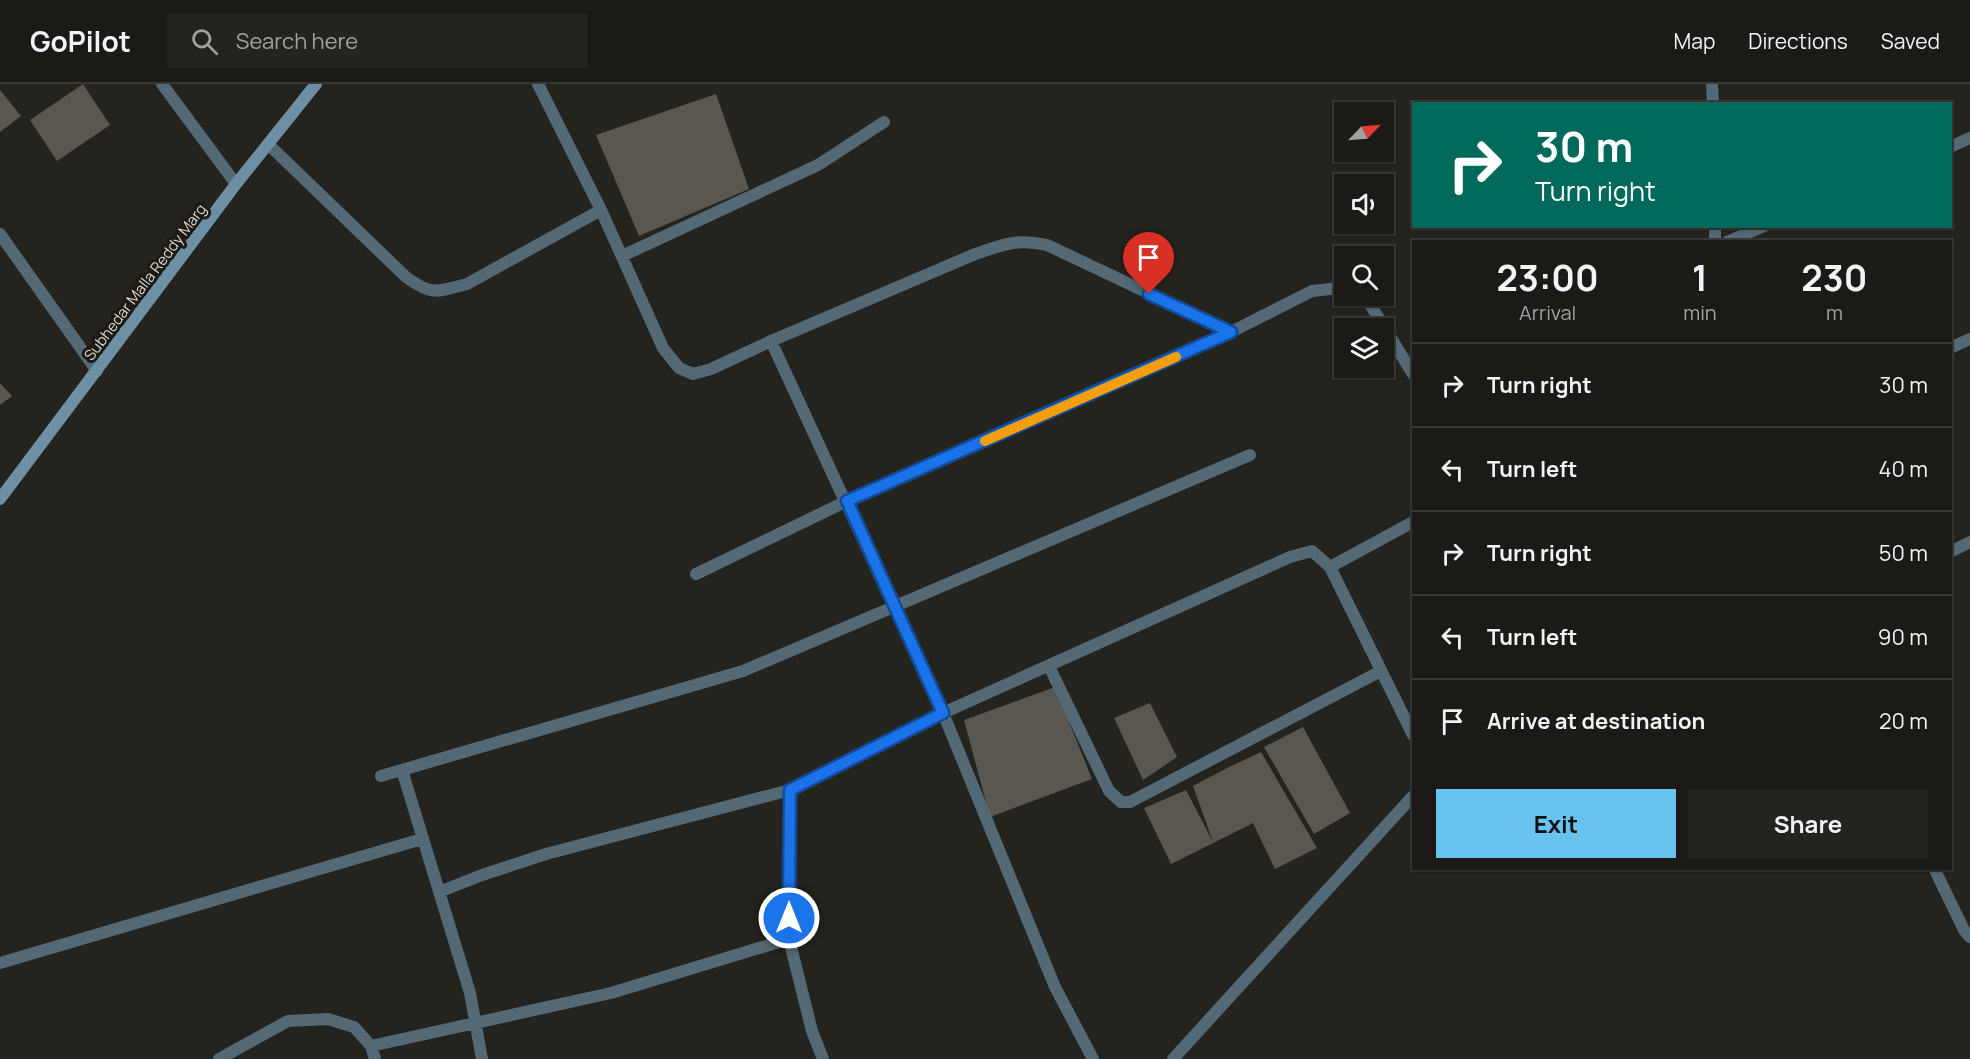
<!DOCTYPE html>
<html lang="en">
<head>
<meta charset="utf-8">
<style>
	:root { --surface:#1c1a16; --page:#25231f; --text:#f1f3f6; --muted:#a0a1a1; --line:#3a3835; --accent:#69c3f1 }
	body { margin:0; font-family:Manrope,sans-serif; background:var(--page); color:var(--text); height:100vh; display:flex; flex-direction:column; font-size:22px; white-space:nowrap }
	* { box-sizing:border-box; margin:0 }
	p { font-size:20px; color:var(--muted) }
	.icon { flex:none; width:33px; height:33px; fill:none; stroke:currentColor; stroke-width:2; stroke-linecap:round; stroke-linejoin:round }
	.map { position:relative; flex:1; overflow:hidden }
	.details { position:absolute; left:1412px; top:156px; width:540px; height:630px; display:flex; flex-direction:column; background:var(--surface); border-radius:0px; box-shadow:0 2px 4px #0004,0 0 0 2px var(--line) }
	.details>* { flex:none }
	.guide { position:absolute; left:1412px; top:18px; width:540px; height:126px; border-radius:0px; box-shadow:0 2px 4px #0004,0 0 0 2px var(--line); background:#00695c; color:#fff; overflow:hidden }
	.needle { width:39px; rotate:65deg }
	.buttons { position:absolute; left:1334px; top:18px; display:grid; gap:12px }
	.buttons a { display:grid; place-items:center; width:60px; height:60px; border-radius:0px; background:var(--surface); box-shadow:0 2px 4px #0004,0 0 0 2px var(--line); font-size:30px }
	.pin { position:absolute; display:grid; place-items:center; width:51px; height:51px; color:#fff; margin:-62px -26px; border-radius:50% 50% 50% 0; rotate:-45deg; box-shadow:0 0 6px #0007 }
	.pin .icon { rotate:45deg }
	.me { position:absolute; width:66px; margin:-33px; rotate:0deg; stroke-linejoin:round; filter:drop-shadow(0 0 4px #0008) }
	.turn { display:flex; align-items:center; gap:21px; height:126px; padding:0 24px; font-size:27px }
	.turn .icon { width:78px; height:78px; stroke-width:2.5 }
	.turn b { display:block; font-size:42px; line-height:51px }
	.eta { display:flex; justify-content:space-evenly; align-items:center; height:102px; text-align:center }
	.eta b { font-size:36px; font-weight:700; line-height:42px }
	.action { display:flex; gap:12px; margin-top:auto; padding:12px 24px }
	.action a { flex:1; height:69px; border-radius:0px; background:var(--accent); color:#111; font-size:24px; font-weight:700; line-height:69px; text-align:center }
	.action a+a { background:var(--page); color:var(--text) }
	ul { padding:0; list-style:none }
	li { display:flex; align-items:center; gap:18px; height:84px; padding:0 24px; border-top:2px solid var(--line) }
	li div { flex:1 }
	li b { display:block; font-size:22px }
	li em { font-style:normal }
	header { display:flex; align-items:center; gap:36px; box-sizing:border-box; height:84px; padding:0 30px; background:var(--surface); border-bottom:2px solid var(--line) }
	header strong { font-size:28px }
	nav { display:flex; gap:33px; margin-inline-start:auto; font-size:21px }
	.search { width:420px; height:54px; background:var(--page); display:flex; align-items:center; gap:15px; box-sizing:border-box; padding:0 21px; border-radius:0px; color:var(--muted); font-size:22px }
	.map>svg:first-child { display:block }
	.building { fill:#59574f }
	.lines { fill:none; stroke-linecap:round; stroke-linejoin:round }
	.minor { stroke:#536975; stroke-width:12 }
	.secondary { stroke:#6d90a4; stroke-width:12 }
	.route-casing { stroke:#114b97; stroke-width:15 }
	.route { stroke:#1a73e8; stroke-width:10 }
	.slow { stroke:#f59e0b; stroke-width:10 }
	.labels { text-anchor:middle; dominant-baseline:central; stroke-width:6; stroke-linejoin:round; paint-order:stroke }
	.street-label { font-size:15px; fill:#dcdad6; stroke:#1c1a13 }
</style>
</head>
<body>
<header>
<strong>GoPilot</strong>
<div class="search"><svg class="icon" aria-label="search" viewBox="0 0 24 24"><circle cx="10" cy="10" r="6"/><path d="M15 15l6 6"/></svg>Search here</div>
<nav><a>Map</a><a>Directions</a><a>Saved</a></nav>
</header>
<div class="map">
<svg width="1970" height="975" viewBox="0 0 1970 975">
	<rect width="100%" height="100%" fill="#25231d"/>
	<path class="building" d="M 83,0 L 110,41 L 57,77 L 30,36 Z
		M 0,6 L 21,32 L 0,48 Z
		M 716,10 L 749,105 L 639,152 L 596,51 Z
		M 0,299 L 12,312 L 0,321 Z
		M 1055,603 L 1092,695 L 990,733 L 964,636 Z
		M 1150,619 L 1177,673 L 1143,696 L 1114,634 Z
		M 1303,643 L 1350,729 L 1314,750 L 1264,663 Z
		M 1261,668 L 1317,764 L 1275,785 L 1253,739 L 1171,780 L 1144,724 L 1186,706 L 1213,758 L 1193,702 L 1227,684 Z"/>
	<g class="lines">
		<path class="minor" d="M 162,0 L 236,100
			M 538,0 L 601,126 L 663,264 L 679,284 L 693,290 L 711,285 L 771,257 L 973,171 C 1001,161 1017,154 1047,161 L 1231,248
			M 1712,0 L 1713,20
			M 268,60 L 406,193 C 432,212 436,208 467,200 L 601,126
			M 1950,63 L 1970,54
			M 1715,142 L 1715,158
			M 0,150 L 97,287
			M 1727,158 L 1764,142
			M 622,172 L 818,81 L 884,38
			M 1365,212 L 1413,290
			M 771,257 L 943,629 L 1055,903 L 1093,975
			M 1950,264 L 1970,255
			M 1950,468 L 1970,458
			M 1330,483 L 1413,438
			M 696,490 L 847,417 L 1231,248 L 1312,207 L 1339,204 L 1344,205
			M 1049,582 L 1109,707 L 1121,718 L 1130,718 L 1381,587
			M 402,686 L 470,909 L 482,975
			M 381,692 L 743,587 L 1250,371
			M 790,706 L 789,855 L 812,947 L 823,975
			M 1934,784 L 1964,846 L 1970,853
			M 439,808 L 482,791 L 546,770 L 790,706 L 943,629 L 1290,473 L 1312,467 L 1330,483 L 1413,651
			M 0,879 L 422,755
			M 371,962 L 611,909 L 789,855
			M 219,975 L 288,937 L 328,935 L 354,943 L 371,962 L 375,975
			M 1173,975 L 1413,712"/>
		<path class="secondary" d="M 0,415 L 236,100 L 316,0"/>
	</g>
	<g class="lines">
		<defs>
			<path id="route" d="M 789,834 L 790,706 L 943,629 L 847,417 L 1231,248 L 1149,210"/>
		</defs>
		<use href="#route" class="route-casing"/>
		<use href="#route" class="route"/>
		<path class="slow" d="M 985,357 L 1176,273"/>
	</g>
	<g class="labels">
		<g class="street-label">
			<text transform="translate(145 198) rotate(-53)">Subhedar Malla Reddy Marg</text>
		</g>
	</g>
</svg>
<div class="buttons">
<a><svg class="needle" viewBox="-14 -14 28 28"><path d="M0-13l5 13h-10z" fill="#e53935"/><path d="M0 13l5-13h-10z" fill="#a0a1a1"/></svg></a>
<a><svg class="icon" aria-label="sound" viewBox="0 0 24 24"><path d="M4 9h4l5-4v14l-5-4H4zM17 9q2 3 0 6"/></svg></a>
<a><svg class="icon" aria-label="search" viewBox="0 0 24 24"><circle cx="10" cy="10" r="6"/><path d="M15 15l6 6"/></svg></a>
<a><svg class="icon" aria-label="layers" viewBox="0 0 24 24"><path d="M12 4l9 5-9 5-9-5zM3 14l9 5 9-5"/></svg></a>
</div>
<div class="pin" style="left:1149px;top:210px;background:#d93025"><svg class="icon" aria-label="arrive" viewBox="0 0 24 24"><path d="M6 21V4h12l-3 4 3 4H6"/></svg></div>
<svg class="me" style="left:789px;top:834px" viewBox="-20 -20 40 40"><circle r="17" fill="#1a73e8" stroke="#fff" stroke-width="3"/><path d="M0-11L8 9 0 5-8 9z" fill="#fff"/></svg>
<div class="guide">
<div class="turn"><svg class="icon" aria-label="right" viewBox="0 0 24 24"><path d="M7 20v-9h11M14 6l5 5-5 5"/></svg><div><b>30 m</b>Turn right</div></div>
</div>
<section class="details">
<div class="eta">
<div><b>23:00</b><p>Arrival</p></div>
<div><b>1</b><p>min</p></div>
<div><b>230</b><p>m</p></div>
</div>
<ul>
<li><svg class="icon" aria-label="right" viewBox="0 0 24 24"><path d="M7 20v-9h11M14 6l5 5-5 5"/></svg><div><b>Turn right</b></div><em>30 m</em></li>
<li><svg class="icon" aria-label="left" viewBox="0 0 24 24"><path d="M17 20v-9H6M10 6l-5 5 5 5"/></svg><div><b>Turn left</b></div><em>40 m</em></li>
<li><svg class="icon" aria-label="right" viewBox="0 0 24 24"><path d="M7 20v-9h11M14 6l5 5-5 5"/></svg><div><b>Turn right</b></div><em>50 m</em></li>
<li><svg class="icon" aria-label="left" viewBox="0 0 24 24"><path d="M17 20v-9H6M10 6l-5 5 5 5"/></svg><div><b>Turn left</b></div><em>90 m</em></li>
<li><svg class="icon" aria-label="arrive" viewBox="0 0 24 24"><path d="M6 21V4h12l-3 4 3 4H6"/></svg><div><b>Arrive at destination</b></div><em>20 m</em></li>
</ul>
<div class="action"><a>Exit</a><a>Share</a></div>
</section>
</div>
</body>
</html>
